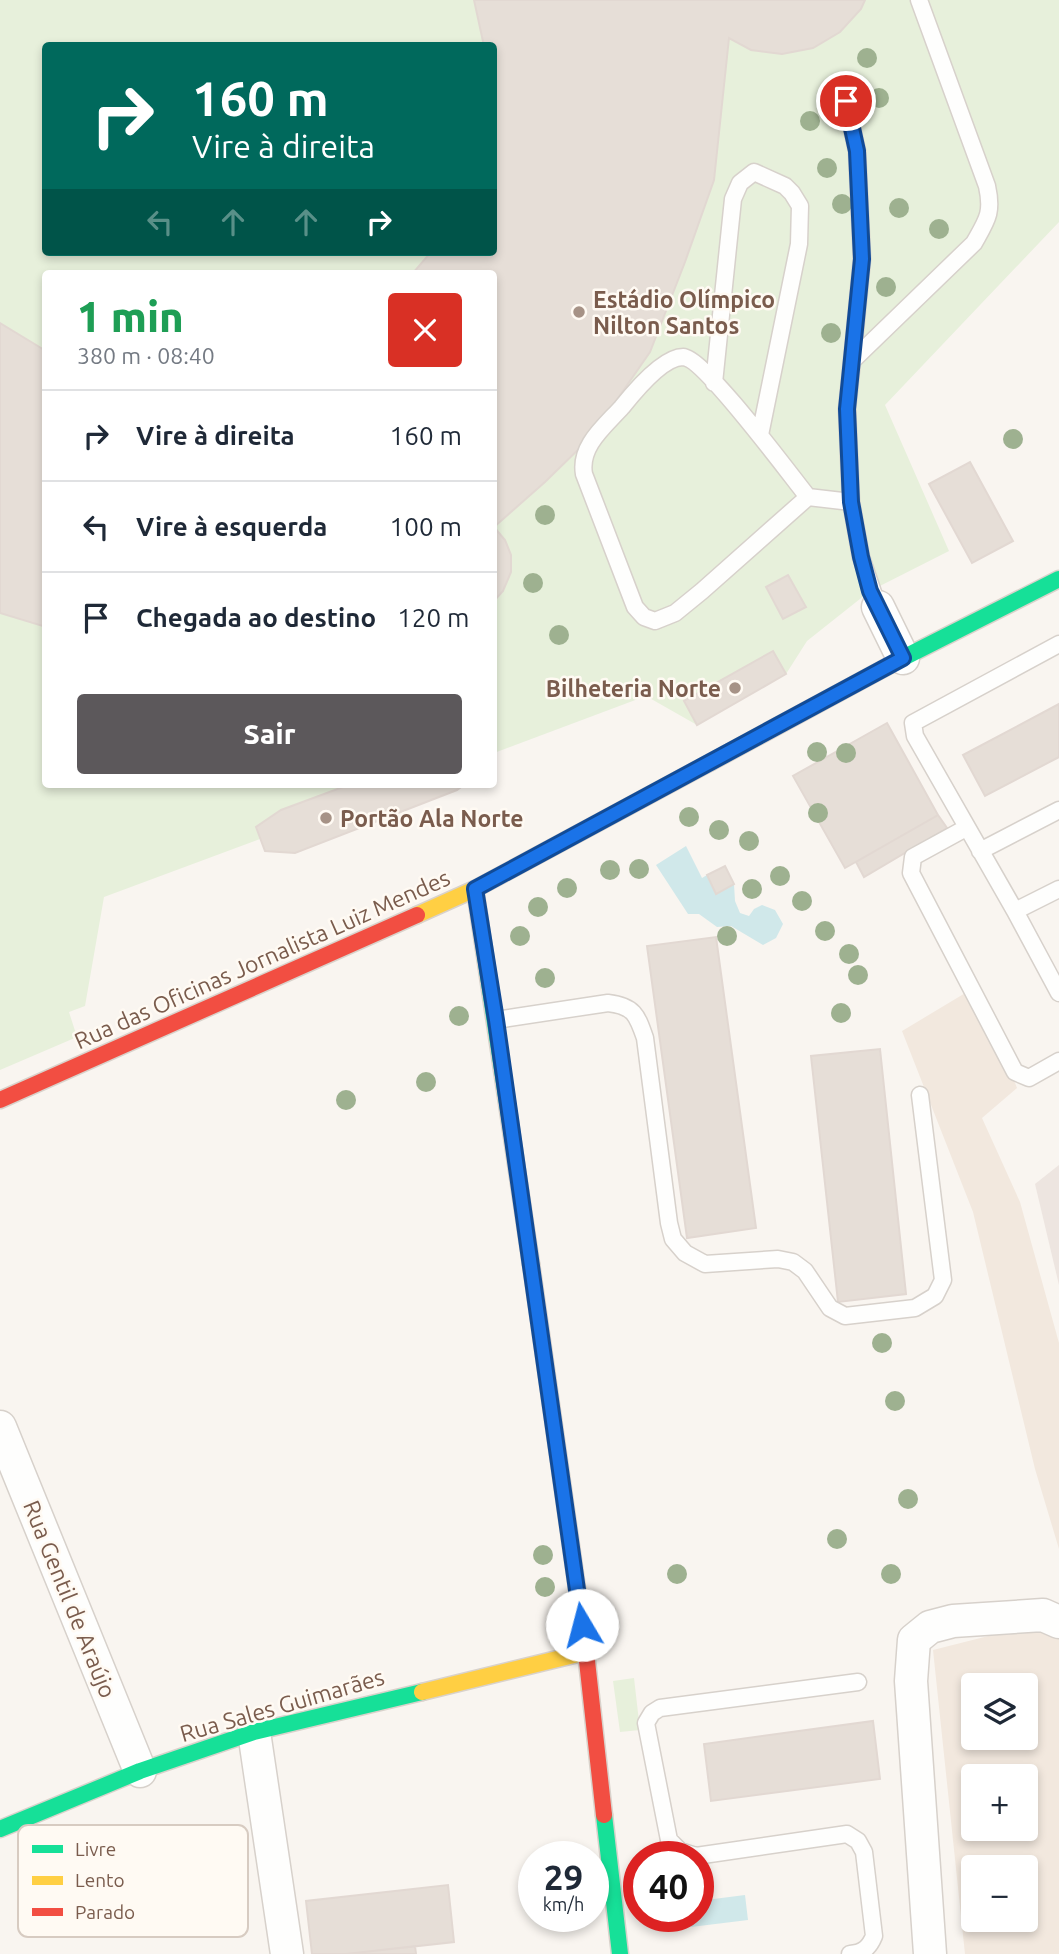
<!DOCTYPE html>
<html lang="pt">
<head>
<meta charset="utf-8">
<style>
	:root { --surface:#fff; --page:#f2f2f3; --text:#1f2937; --muted:#747a83; --line:#e0e1e3; --accent:#5c585b }
	body { margin:0; font-family:Ubuntu,sans-serif; background:var(--page); color:var(--text); height:100vh; display:flex; flex-direction:column; font-size:26px; white-space:nowrap }
	* { box-sizing:border-box; margin:0 }
	p { font-size:23px; color:var(--muted) }
	.icon { flex:none; width:38px; height:38px; fill:none; stroke:currentColor; stroke-width:2; stroke-linecap:round; stroke-linejoin:round }
	.map { position:relative; flex:1; overflow:hidden }
	.drawer { position:absolute; left:42px; top:270px; width:455px; height:518px; display:flex; flex-direction:column; background:var(--surface); border-radius:7px; box-shadow:0 4px 10px #0003 }
	.drawer>* { flex:none }
	.top-card { position:absolute; left:42px; top:42px; width:455px; height:214px; border-radius:7px; box-shadow:0 4px 10px #0003; background:#00695c; color:#fff; overflow:hidden }
	.fabs { position:absolute; left:961px; top:1673px; display:grid; gap:14px }
	.fabs a { display:grid; place-items:center; width:77px; height:77px; border-radius:7px; background:var(--surface); box-shadow:0 4px 10px #0003; font-size:35px }
	.speed { position:absolute; left:518px; top:1841px; display:flex; gap:14px; font-size:35px; font-weight:700; text-align:center }
	.speed>* { display:grid; place-content:center; width:91px; height:91px; border-radius:50%; background:var(--surface); box-shadow:0 4px 10px #0003; line-height:1 }
	.speed small { font-size:18px; font-weight:400 }
	.speed .limit { border:10px solid #d22; background:#fff; color:#111 }
	.pin { position:absolute; display:grid; place-items:center; width:60px; height:60px; color:#fff; margin:-30px; border:4px solid #fff; border-radius:50%; box-shadow:0 2px 7px #0007 }
	.me { position:absolute; width:77px; margin:-38px; rotate:352deg; stroke-linejoin:round; filter:drop-shadow(0 0 5px #0008) }
	.turn { display:flex; align-items:center; gap:24px; height:147px; padding:0 35px; font-size:32px }
	.turn .icon { width:91px; height:91px; stroke-width:2.5 }
	.turn b { display:block; font-size:49px; line-height:60px }
	.lanes { display:flex; align-items:center; height:66px; padding:0 35px; background:#0003; justify-content:center; gap:35px; direction:ltr }
	.lanes .off { opacity:.35 }
	.round { display:grid; place-items:center; flex:none; width:74px; height:74px; border-radius:7px; background:var(--page) }
	.overview { display:flex; align-items:center; justify-content:space-between; height:119px; padding:0 35px }
	h1 { font-size:42px; font-weight:800; line-height:52px; color:#1e9e55 }
	.primary-button { display:flex; gap:14px; margin-top:auto; padding:14px 35px }
	.primary-button a { flex:1; height:80px; border-radius:7px; background:var(--accent); color:#fff; font-size:28px; font-weight:800; line-height:80px; text-align:center }
	ul { padding:0; list-style:none }
	li { display:flex; align-items:center; gap:21px; height:91px; padding:0 35px; border-top:2px solid var(--line) }
	li div { flex:1 }
	li b { display:block; font-size:26px }
	li em { font-style:normal }
	.map>svg:first-child { display:block }
	.residential { fill:#f2e8de; fill-rule:evenodd }
	.industrial { fill:#ede5e0 }
	.green { fill:#e7f0db; fill-rule:evenodd }
	.water { fill:#d0e8ea }
	.building { fill:#e6ded7; stroke:#e2d8d2; stroke-width:2 }
	.lines { fill:none; stroke-linecap:round; stroke-linejoin:round }
	.lane-casing { stroke:#d7d1cb; stroke-width:19 }
	.street-casing { stroke:#d7d1cb; stroke-width:35 }
	.fast-casing { stroke:#d9d2cb; stroke-width:19 }
	.slow-casing { stroke:#d9d2cb; stroke-width:19 }
	.jam-casing { stroke:#d9d2cb; stroke-width:19 }
	.lane { stroke:#fefefd; stroke-width:16 }
	.street { stroke:#fefefd; stroke-width:32 }
	.fast { stroke:#16e098; stroke-width:16 }
	.slow { stroke:#ffcf43; stroke-width:16 }
	.jam { stroke:#f24e42; stroke-width:16 }
	.tree { fill:#9eb190 }
	.route-casing { stroke:#114b97; stroke-width:18 }
	.route { stroke:#1a73e8; stroke-width:12 }
	.poi-dot { fill:#a69286; stroke:#fffaf3; stroke-width:2.5 }
	.labels { text-anchor:middle; dominant-baseline:central; stroke-width:5; stroke-linejoin:round; paint-order:stroke }
	.poi-label { font-size:23px; font-weight:bold; fill:#7a5c4d; stroke:#fffaf3; text-anchor:start }
	.street-label { font-size:23px; fill:#7a5c4d; stroke:#fffaf3 }
	.key { fill:#fffaf3; stroke:#d7cbc1; stroke-width:2 }
	.key-label { font-size:19px; fill:#7a5c4d }
</style>
</head>
<body>
<div class="map">
<svg width="1059" height="1954" viewBox="0 0 1059 1954">
	<rect width="100%" height="100%" fill="#f9f5f0"/>
	<path class="residential" d="M 977,986 L 1017,1088 L 982,1118 L 1020,1202 L 1059,1343 L 1059,1549 L 1035,1469 L 973,1212 L 902,1031 Z
		M 1059,1618 L 1059,1954 L 965,1954 L 933,1650 ZM 973,1685 L 1026,1685 L 1026,1738 L 973,1738 ZM 973,1776 L 1026,1776 L 1026,1829 L 973,1829 ZM 973,1867 L 1026,1867 L 1026,1920 L 973,1920 Z"/>
	<path class="industrial" d="M 1059,1165 L 1059,1285 L 1035,1184 Z"/>
	<path class="green" d="M 0,0 L 1059,0 L 1059,222 L 885,405 L 949,551 L 870,591 L 807,641 L 786,674 L 697,725 L 646,696 L 494,753 L 494,273 L 46,273 L 46,784 L 465,784 L 457,790 L 295,853 L 260,839 L 104,897 L 85,1006 L 69,1012 L 77,1037 L 0,1070 ZM 46,46 L 494,46 L 494,252 L 46,252 Z
		M 634,1678 L 640,1730 L 620,1732 L 613,1681 Z"/>
	<path class="water" d="M 686,846 L 702,878 L 707,875 L 716,894 L 734,884 L 735,901 L 740,913 L 749,916 L 754,909 L 762,905 L 775,910 L 783,924 L 776,938 L 763,945 L 731,926 L 717,927 L 699,914 L 688,914 L 656,865 Z
		M 745,1895 L 748,1920 L 691,1927 L 690,1916 L 698,1916 L 698,1901 Z"/>
	<path class="building" d="M 474,0 L 865,0 L 861,9 L 840,32 L 813,48 L 782,54 L 751,50 L 729,38 L 714,180 L 685,262 L 650,352 L 591,437 L 545,482 L 494,527 L 505,540 L 511,555 L 511,572 L 503,591 L 494,601 L 494,273 L 413,273 L 431,252 L 494,252 L 494,46 L 484,46 Z
		M 0,323 L 46,351 L 46,627 L 0,613 Z
		M 970,462 L 1013,541 L 972,563 L 929,484 Z
		M 788,575 L 806,607 L 783,619 L 766,587 Z
		M 773,651 L 786,674 L 697,725 L 684,701 Z
		M 1059,704 L 1059,757 L 985,796 L 963,755 Z
		M 887,723 L 938,815 L 845,868 L 793,776 Z
		M 351,784 L 465,784 L 457,790 L 295,853 L 265,851 L 256,827 L 281,810 Z
		M 938,815 L 947,828 L 864,877 L 856,862 Z
		M 725,866 L 734,884 L 716,894 L 707,875 Z
		M 716,937 L 756,1228 L 687,1238 L 647,946 Z
		M 880,1049 L 906,1294 L 838,1302 L 811,1056 Z
		M 873,1721 L 880,1779 L 711,1801 L 704,1744 Z
		M 448,1885 L 454,1942 L 346,1954 L 312,1954 L 306,1901 Z
		M 415,1946 L 416,1954 L 346,1954 Z"/>
	<g class="lines">
		<defs>
			<path id="lane" d="M 846,101 L 857,151 L 862,259 L 852,361
				M 714,383 L 733,199 L 740,183 L 754,172 L 785,186 L 792,193 L 800,206 L 799,244 L 760,435
				M 808,497 L 702,591 L 675,613 L 655,621 L 644,617 L 635,607 L 584,474 C 579,446 605,426 622,407 C 634,392 663,357 683,357 C 704,358 791,476 808,497 L 851,502
				M 878,607 L 861,557 L 851,502 L 847,409 L 852,361 L 974,243 C 987,220 993,213 987,186 L 919,0
				M 1059,644 L 913,723 L 915,736 L 1015,911 L 1059,993
				M 966,828 L 913,857 L 911,873 L 1015,1072 L 1029,1078 L 1059,1061
				M 980,851 L 1059,810
				M 1015,911 L 1059,889
				M 496,1020 L 608,1003 C 634,1006 637,1015 645,1038 L 669,1223 L 673,1239 L 685,1253 L 705,1264 L 778,1259 L 793,1262 L 805,1271 L 830,1308 L 845,1316 L 915,1308 L 935,1296 L 943,1280 L 920,1095
				M 850,1954 C 863,1953 869,1948 874,1936 L 864,1852 L 858,1841 L 847,1834 L 696,1856 L 680,1851 L 669,1840 L 646,1723 L 652,1713 L 660,1708 L 858,1682"/>
			<path id="street" d="M 878,607 L 903,658
				M 0,1427 L 140,1771
				M 254,1732 L 287,1954
				M 930,1954 L 911,1681 L 914,1640 L 930,1627 L 953,1621 L 1043,1615 L 1059,1622"/>
			<path id="fast" d="M 711,762 L 903,658 L 1059,579
				M 475,889 L 531,1264
				M 604,1815 L 620,1954
				M 0,1829 L 140,1771 L 254,1732 L 422,1692"/>
			<path id="slow" d="M 417,915 L 475,889 L 711,762
				M 422,1692 L 586,1652"/>
			<path id="jam" d="M 0,1100 L 417,915
				M 531,1264 L 586,1652 L 604,1815"/>
		</defs>
		<use href="#lane" class="lane-casing"/>
		<use href="#street" class="street-casing"/>
		<use href="#fast" class="fast-casing"/>
		<use href="#slow" class="slow-casing"/>
		<use href="#jam" class="jam-casing"/>
		<use href="#lane" class="lane"/>
		<use href="#street" class="street"/>
		<use href="#fast" class="fast"/>
		<use href="#slow" class="slow"/>
		<use href="#jam" class="jam"/>
	</g>
	<g class="tree">
		<circle cx="867" cy="58" r="10"/>
		<circle cx="879" cy="98" r="10"/>
		<circle cx="810" cy="121" r="10"/>
		<circle cx="827" cy="168" r="10"/>
		<circle cx="842" cy="204" r="10"/>
		<circle cx="899" cy="208" r="10"/>
		<circle cx="939" cy="229" r="10"/>
		<circle cx="886" cy="287" r="10"/>
		<circle cx="831" cy="333" r="10"/>
		<circle cx="1013" cy="439" r="10"/>
		<circle cx="545" cy="515" r="10"/>
		<circle cx="533" cy="583" r="10"/>
		<circle cx="559" cy="635" r="10"/>
		<circle cx="817" cy="752" r="10"/>
		<circle cx="846" cy="753" r="10"/>
		<circle cx="818" cy="813" r="10"/>
		<circle cx="689" cy="817" r="10"/>
		<circle cx="719" cy="830" r="10"/>
		<circle cx="749" cy="841" r="10"/>
		<circle cx="639" cy="869" r="10"/>
		<circle cx="610" cy="870" r="10"/>
		<circle cx="780" cy="876" r="10"/>
		<circle cx="567" cy="888" r="10"/>
		<circle cx="752" cy="889" r="10"/>
		<circle cx="802" cy="901" r="10"/>
		<circle cx="538" cy="907" r="10"/>
		<circle cx="825" cy="931" r="10"/>
		<circle cx="520" cy="936" r="10"/>
		<circle cx="727" cy="936" r="10"/>
		<circle cx="849" cy="954" r="10"/>
		<circle cx="858" cy="975" r="10"/>
		<circle cx="545" cy="978" r="10"/>
		<circle cx="841" cy="1013" r="10"/>
		<circle cx="459" cy="1016" r="10"/>
		<circle cx="426" cy="1082" r="10"/>
		<circle cx="346" cy="1100" r="10"/>
		<circle cx="882" cy="1343" r="10"/>
		<circle cx="895" cy="1401" r="10"/>
		<circle cx="908" cy="1499" r="10"/>
		<circle cx="837" cy="1539" r="10"/>
		<circle cx="543" cy="1555" r="10"/>
		<circle cx="677" cy="1574" r="10"/>
		<circle cx="891" cy="1574" r="10"/>
		<circle cx="545" cy="1587" r="10"/>
	</g>
	<g class="lines">
		<defs>
			<path id="route" d="M 582,1625 L 496,1020 L 475,889 L 903,658 L 870,591 L 861,557 L 851,502 L 847,409 L 862,259 L 857,151 L 846,101"/>
		</defs>
		<use href="#route" class="route-casing"/>
		<use href="#route" class="route"/>
	</g>
	<g class="poi-dot">
		<circle cx="579" cy="312" r="7"/>
		<circle cx="735" cy="688" r="7"/>
		<circle cx="326" cy="818" r="7"/>
	</g>
	<g class="labels">
		<g class="poi-label">
			<text x="593" y="299">Estádio Olímpico<tspan x="593" dy="26">Nilton Santos</tspan></text>
			<text x="721" y="688" text-anchor="end">Bilheteria Norte</text>
			<text x="340" y="818">Portão Ala Norte</text>
		</g>
		<g class="street-label">
			<text transform="translate(262 959) rotate(-24)">Rua das Oficinas Jornalista Luiz Mendes</text>
			<text transform="translate(70 1599) rotate(68)">Rua Gentil de Araújo</text>
			<text transform="translate(282 1705) rotate(-16)">Rua Sales Guimarães</text>
		</g>
	</g>
	<rect x="18" y="1825" width="230" height="112" rx="10" class="key"/>
	<rect x="32" y="1845" width="31" height="8" fill="#16e098"/>
	<rect x="32" y="1876" width="31" height="9" fill="#ffcf43"/>
	<rect x="32" y="1908" width="31" height="8" fill="#f24e42"/>
	<g class="key-label">
		<text x="75" y="1856">Livre</text>
		<text x="75" y="1887">Lento</text>
		<text x="75" y="1919">Parado</text>
	</g>
</svg>
<div class="fabs">
<a><svg class="icon" aria-label="layers" viewBox="0 0 24 24"><path d="M12 4l9 5-9 5-9-5zM3 14l9 5 9-5"/></svg></a>
<a>+</a>
<a>−</a>
</div>
<div class="speed"><div>29<small>km/h</small></div><div class="limit">40</div></div>
<div class="pin" style="left:846px;top:101px;background:#d93025"><svg class="icon" aria-label="arrive" viewBox="0 0 24 24"><path d="M6 21V4h12l-3 4 3 4H6"/></svg></div>
<svg class="me" style="left:582px;top:1625px" viewBox="-20 -20 40 40"><circle r="19" fill="#fff"/><path d="M0-13L10 11 0 6-10 11z" fill="#1a73e8"/></svg>
<div class="top-card">
<div class="turn"><svg class="icon" aria-label="right" viewBox="0 0 24 24"><path d="M7 20v-9h11M14 6l5 5-5 5"/></svg><div><b>160 m</b>Vire à direita</div></div>
<div class="lanes"><svg class="icon off" aria-label="left" viewBox="0 0 24 24"><path d="M17 20v-9H6M10 6l-5 5 5 5"/></svg><svg class="icon off" aria-label="ahead" viewBox="0 0 24 24"><path d="M12 20V5M6 11l6-6 6 6"/></svg><svg class="icon off" aria-label="ahead" viewBox="0 0 24 24"><path d="M12 20V5M6 11l6-6 6 6"/></svg><svg class="icon" aria-label="right" viewBox="0 0 24 24"><path d="M7 20v-9h11M14 6l5 5-5 5"/></svg></div>
</div>
<section class="drawer">
<div class="overview"><div><h1>1 min</h1><p>380 m · 08:40</p></div><a class="round" style="background:#d93025;color:#fff"><svg class="icon" aria-label="close" viewBox="0 0 24 24"><path d="M6 6l12 12M18 6L6 18"/></svg></a></div>
<ul>
<li><svg class="icon" aria-label="right" viewBox="0 0 24 24"><path d="M7 20v-9h11M14 6l5 5-5 5"/></svg><div><b>Vire à direita</b></div><em>160 m</em></li>
<li><svg class="icon" aria-label="left" viewBox="0 0 24 24"><path d="M17 20v-9H6M10 6l-5 5 5 5"/></svg><div><b>Vire à esquerda</b></div><em>100 m</em></li>
<li><svg class="icon" aria-label="arrive" viewBox="0 0 24 24"><path d="M6 21V4h12l-3 4 3 4H6"/></svg><div><b>Chegada ao destino</b></div><em>120 m</em></li>
</ul>
<div class="primary-button"><a>Sair</a></div>
</section>
</div>
</body>
</html>
